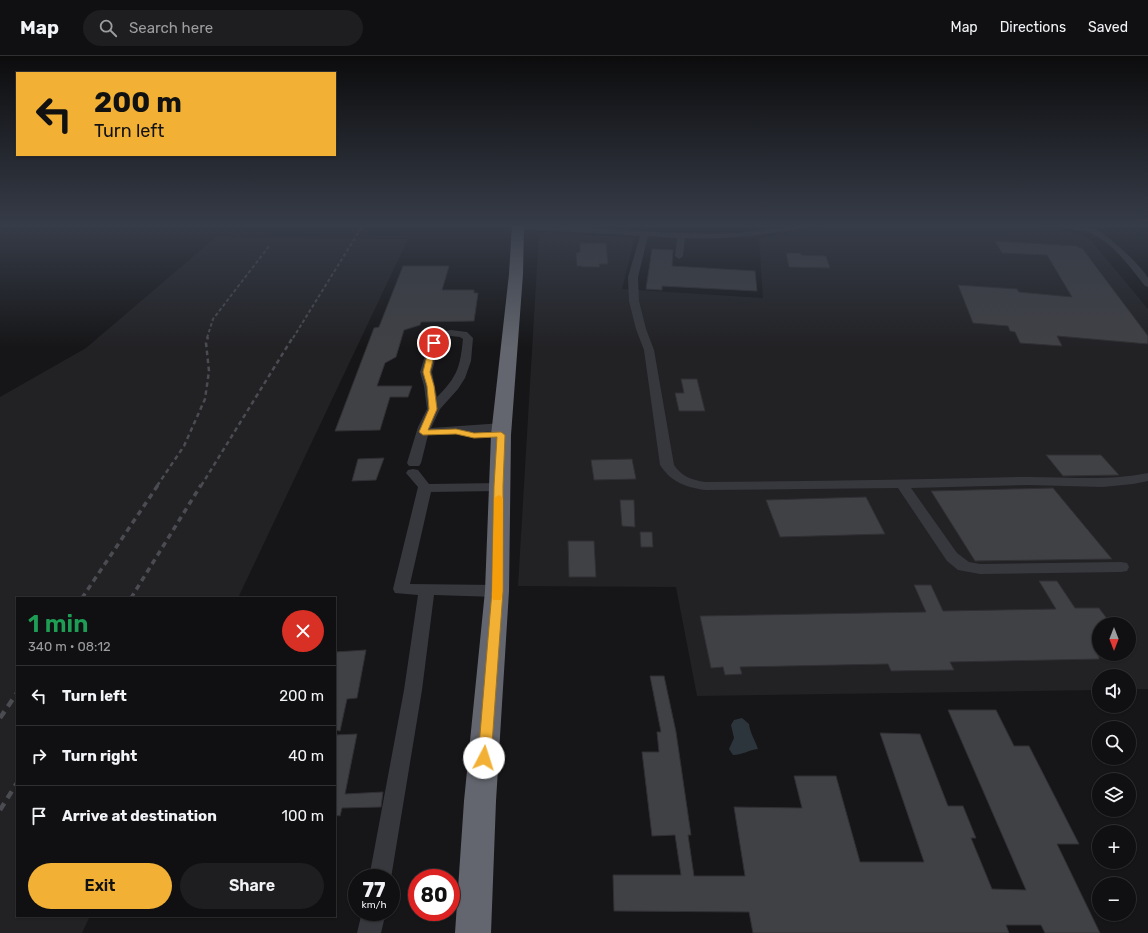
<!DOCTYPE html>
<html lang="en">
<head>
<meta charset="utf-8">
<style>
	:root { --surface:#101012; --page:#1e1e20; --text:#f1f3f6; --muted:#9c9d9f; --line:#303032; --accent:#f2b134 }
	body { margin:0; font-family:Rubik,sans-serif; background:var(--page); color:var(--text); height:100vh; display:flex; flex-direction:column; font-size:15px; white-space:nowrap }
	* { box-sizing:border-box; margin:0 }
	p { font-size:13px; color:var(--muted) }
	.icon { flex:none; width:22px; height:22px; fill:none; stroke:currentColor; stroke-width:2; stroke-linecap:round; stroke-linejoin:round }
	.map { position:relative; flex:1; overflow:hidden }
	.sheet { position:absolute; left:16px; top:541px; width:320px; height:320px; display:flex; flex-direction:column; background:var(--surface); border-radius:0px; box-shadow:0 1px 3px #0004,0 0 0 1px var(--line) }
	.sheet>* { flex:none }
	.banner { position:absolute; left:16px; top:16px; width:320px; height:84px; border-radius:0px; box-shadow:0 1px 3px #0004,0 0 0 1px var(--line); background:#f2b134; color:#111; overflow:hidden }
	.needle { width:26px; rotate:180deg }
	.tools { position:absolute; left:1092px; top:561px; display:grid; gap:8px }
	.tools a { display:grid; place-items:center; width:44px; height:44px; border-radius:50%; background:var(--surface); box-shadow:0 1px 3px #0004,0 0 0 1px var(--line); font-size:20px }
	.speed { position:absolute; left:348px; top:813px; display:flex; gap:8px; font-size:20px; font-weight:700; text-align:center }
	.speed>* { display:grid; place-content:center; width:52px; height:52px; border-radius:50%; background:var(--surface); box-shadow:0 1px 3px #0004,0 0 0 1px var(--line); line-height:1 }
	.speed small { font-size:10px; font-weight:400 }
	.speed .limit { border:6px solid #d22; background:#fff; color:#111 }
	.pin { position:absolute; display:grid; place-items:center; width:34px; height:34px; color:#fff; margin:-17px; border:2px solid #fff; border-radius:50%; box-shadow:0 1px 4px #0007 }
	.me { position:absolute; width:44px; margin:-22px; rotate:5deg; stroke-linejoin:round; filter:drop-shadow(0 0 3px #0008) }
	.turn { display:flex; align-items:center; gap:14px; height:84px; padding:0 12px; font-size:18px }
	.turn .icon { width:52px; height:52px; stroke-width:2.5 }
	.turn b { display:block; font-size:28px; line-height:34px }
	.round { display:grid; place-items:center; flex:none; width:42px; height:42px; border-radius:21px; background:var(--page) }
	.summary { display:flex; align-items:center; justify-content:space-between; height:68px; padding:0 12px }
	h1 { font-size:24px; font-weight:600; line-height:30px; color:#1e9e55 }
	.action { display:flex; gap:8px; margin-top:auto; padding:8px 12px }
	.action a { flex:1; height:46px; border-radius:24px; background:var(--accent); color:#111; font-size:16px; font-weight:600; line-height:46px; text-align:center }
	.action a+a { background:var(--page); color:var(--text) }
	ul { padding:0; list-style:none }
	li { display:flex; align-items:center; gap:12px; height:60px; padding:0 12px; border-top:1px solid var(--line) }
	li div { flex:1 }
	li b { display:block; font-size:15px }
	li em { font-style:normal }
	header { display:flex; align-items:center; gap:24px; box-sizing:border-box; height:56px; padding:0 20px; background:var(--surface); border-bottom:1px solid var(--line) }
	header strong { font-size:19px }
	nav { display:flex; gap:22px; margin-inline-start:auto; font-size:14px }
	.search { width:280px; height:36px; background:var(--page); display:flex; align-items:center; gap:10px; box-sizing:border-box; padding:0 14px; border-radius:22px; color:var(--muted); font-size:15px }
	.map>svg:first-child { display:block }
	.built { fill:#222225; fill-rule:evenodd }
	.water { fill:#2c353c }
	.building { fill:#404145; stroke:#303034 }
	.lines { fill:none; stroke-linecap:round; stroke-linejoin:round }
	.minor { fill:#37383d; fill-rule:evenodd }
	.highway { fill:#63666e; fill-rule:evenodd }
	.rail-far3 { stroke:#4a4c52; stroke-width:2; stroke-dasharray:3.5 2.5; stroke-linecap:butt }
	.rail-far2 { stroke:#4a4c52; stroke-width:2.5; stroke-dasharray:4.5 3.5; stroke-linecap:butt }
	.rail-far1 { stroke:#4a4c52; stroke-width:3.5; stroke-dasharray:5.5 4.5; stroke-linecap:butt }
	.rail { stroke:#4a4c52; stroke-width:4.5; stroke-dasharray:8 6; stroke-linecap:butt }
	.route { fill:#f2b134; stroke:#9d7322 }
	.slow { fill:#f59e0b }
</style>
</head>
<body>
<header>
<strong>Map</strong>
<div class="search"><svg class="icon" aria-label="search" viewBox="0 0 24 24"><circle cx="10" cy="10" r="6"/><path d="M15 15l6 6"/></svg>Search here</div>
<nav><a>Map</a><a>Directions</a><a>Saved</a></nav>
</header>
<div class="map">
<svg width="1148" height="877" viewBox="0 0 1148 877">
	<rect width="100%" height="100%" fill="#161618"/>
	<path class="built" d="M 832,169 L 1022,169 L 1058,172 L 1089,182 L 1148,253 L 1148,633 L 1129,633 L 1129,620 L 1099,620 L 1099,634 L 697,640 L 676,531 L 518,530 L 539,177 L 635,181 L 622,233 L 763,242 L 759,182 ZM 1099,568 L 1129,568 L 1129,598 L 1099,598 Z
		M 216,181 L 408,183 L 238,542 L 17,542 L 17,860 L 90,860 L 82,877 L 0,877 L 0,341 L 86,292 Z"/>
	<path class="water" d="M 742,662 L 749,668 C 750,677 755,684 758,693 C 749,694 742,699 733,699 L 729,693 L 734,682 L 731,669 L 734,664 Z"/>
	<path class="building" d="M 995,185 L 1077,190 L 1079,192 L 1082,192 L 1148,280 L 1148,288 L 1057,280 L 1062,290 L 1020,287 L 1015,276 L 1010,275 L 1008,270 L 973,267 L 958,229 L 1017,233 L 1019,236 L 1072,241 L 1047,199 L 1002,197 Z
		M 580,187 L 606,187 L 608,208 L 599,208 L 600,211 L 582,211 L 582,210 L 577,210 L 576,197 L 580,196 Z
		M 652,193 L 673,194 L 672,210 L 755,215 L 757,235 L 662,230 L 662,234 L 646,233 Z
		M 786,197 L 801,197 L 801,199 L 826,200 L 830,212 L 789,211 Z
		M 403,210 L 449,210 L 442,234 L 474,234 L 474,237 L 478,237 L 474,265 L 421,266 L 420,269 L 404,274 L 396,301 L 385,307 L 377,330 L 412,330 L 408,341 L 390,341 L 380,374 L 335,375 L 374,272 L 379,271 Z
		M 681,323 L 697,323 L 705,355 L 679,355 L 675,337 L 684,337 Z
		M 1046,399 L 1101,399 L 1119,419 L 1063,420 Z
		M 384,402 L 376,424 L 352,425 L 358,403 Z
		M 632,403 L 636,423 L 594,424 L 591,404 Z
		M 1053,432 L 1112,503 L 975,505 L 931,435 Z
		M 866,441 L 885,478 L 780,481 L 766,444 Z
		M 620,444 L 634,444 L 635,471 L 622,470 Z
		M 640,476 L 652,476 L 653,491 L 641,491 Z
		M 568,485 L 594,485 L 596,521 L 569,521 Z
		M 1039,525 L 1057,525 L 1075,552 L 1099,552 L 1111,568 L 1099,568 L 1099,603 L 950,606 L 954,614 L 891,615 L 888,608 L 740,611 L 742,618 L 725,619 L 723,611 L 711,612 L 700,560 L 926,556 L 914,529 L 931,529 L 943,555 L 1056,553 Z
		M 366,594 L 357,642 L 347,643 L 340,675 L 335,674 L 335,596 Z
		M 650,620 L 664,620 L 676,676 L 691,779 L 688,779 L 694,820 L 745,820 L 734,751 L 802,752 L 794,720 L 836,720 L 860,806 L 924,806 L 880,677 L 920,678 L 948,750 L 963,750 L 976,782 L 971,782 L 992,833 L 1026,834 L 948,654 L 996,654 L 1014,690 L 1029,690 L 1079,788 L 1057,788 L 1100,877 L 1045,877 L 1041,869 L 1006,869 L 1009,877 L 753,877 L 749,856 L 614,855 L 613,819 L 681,819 L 675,779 L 652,780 L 642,696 L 659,696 L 657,676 L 661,676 Z
		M 357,678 L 345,738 L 383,736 L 381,751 L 342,752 L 340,760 L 335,759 L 335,679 Z"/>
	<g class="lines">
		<path class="minor" d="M 515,169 C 580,169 645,177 710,178 C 746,179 781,169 817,169 L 813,171 C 770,178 728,184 685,182 L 683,200 L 679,203 L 675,200 L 677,182 L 648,180 L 638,221 L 639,245 L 646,273 L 654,294 L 674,409 C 681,420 692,424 705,426 C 809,425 914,424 1018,421 C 1061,420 1105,426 1148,417 L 1148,425 L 1133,428 L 1103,431 L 1027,429 L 911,432 L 957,497 L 969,506 L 980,508 L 1121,506 L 1127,507 L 1129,511 L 1127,515 L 1121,516 L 980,518 L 958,514 L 947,505 L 898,432 L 705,434 C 685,431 671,426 660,409 L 644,294 L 636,273 L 629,245 L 628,221 L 640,180 L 518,173 L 515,173 Z
			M 1058,169 C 1071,169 1083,169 1095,173 C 1107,178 1142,210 1148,222 C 1148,224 1148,228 1148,231 L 1145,230 C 1130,211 1112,185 1088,176 C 1079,173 1066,175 1058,169 Z
			M 451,274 L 467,276 L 473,282 L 471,305 L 465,322 L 458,333 L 440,353 L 431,372 L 503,367 L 507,368 L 509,371 L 507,374 L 503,375 L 428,379 L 421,407 L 419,410 L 409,410 L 407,407 L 418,371 L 427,353 L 424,330 L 420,316 L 429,287 L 437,277 ZM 451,280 L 460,281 L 463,283 C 460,311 458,320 437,341 L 432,316 L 439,288 L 445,281 Z
			M 413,413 L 418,414 L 429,428 L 499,427 L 504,428 L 506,431 L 504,434 L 499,435 L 431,436 L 410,528 L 497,529 L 503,531 L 505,535 L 503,539 L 497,541 L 434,539 L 422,634 L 391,822 L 369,822 L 404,634 L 418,539 L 395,537 L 393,533 L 418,431 L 406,417 L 408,414 Z
			M 362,856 L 386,856 L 381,877 L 357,877 Z"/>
		<path class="highway" d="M 512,169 L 524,169 L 523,218 L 511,379 L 509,535 L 496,745 L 491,877 L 455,877 L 464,745 L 485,535 L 491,379 L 509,218 Z"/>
		<path class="rail-far3" d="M 207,282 L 213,263 L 270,189
			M 293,282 L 363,169"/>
		<path class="rail-far2" d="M 157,430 L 184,390 L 205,343 L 209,315 L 206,287 L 208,281
			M 201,430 L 293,281"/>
		<path class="rail-far1" d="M 82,542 L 158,429
			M 131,542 L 201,429"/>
		<path class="rail" d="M 0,662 L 17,637
			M 0,754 L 17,727"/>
	</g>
	<linearGradient id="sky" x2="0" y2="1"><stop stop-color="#0c0c0d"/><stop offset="0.58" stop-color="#363c48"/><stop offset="1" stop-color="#363c48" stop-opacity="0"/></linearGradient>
	<rect width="1148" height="292" fill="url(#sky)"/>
	<path class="route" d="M 434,285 L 437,287 L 430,316 L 434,330 L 437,353 L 428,374 L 456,373 L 474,377 L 501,376 L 505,379 L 503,430 L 503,535 L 491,702 L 489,706 L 484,707 L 480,706 L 478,702 L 492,535 L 494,430 L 497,381 L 474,382 L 456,378 L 423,379 L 419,376 L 429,353 L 427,330 L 423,316 L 430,287 Z"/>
	<path class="slow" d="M 499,439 L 503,442 L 502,541 L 501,544 L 493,544 L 492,541 L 494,442 Z"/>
</svg>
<div class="tools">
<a><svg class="needle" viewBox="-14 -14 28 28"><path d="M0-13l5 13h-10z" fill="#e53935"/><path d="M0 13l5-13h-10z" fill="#9c9d9f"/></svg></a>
<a><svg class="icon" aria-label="sound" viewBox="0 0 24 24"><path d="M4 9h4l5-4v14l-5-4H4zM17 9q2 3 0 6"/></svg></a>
<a><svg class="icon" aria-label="search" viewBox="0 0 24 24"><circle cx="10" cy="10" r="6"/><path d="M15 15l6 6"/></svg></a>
<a><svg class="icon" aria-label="layers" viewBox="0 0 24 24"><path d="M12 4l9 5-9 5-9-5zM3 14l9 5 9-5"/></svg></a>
<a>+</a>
<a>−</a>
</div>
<div class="speed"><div>77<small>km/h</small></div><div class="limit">80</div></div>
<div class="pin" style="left:434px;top:287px;background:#d93025"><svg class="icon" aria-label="arrive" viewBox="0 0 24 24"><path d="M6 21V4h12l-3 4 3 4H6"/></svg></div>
<svg class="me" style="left:484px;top:702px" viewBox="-20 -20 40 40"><circle r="19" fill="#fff"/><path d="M0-13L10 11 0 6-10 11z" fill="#f2b134"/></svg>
<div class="banner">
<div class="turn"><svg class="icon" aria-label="left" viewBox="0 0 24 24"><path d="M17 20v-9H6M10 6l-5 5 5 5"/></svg><div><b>200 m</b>Turn left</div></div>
</div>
<section class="sheet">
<div class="summary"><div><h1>1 min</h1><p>340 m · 08:12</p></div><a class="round" style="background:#d93025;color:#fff"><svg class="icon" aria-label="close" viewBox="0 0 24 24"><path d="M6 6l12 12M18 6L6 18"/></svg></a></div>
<ul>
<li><svg class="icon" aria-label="left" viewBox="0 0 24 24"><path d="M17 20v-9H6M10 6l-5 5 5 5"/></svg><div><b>Turn left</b></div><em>200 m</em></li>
<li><svg class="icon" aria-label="right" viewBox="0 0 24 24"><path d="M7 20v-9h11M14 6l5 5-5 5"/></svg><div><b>Turn right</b></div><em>40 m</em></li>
<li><svg class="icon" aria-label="arrive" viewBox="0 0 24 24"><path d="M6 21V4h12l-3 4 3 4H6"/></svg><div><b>Arrive at destination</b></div><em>100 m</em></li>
</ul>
<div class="action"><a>Exit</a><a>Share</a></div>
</section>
</div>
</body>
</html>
